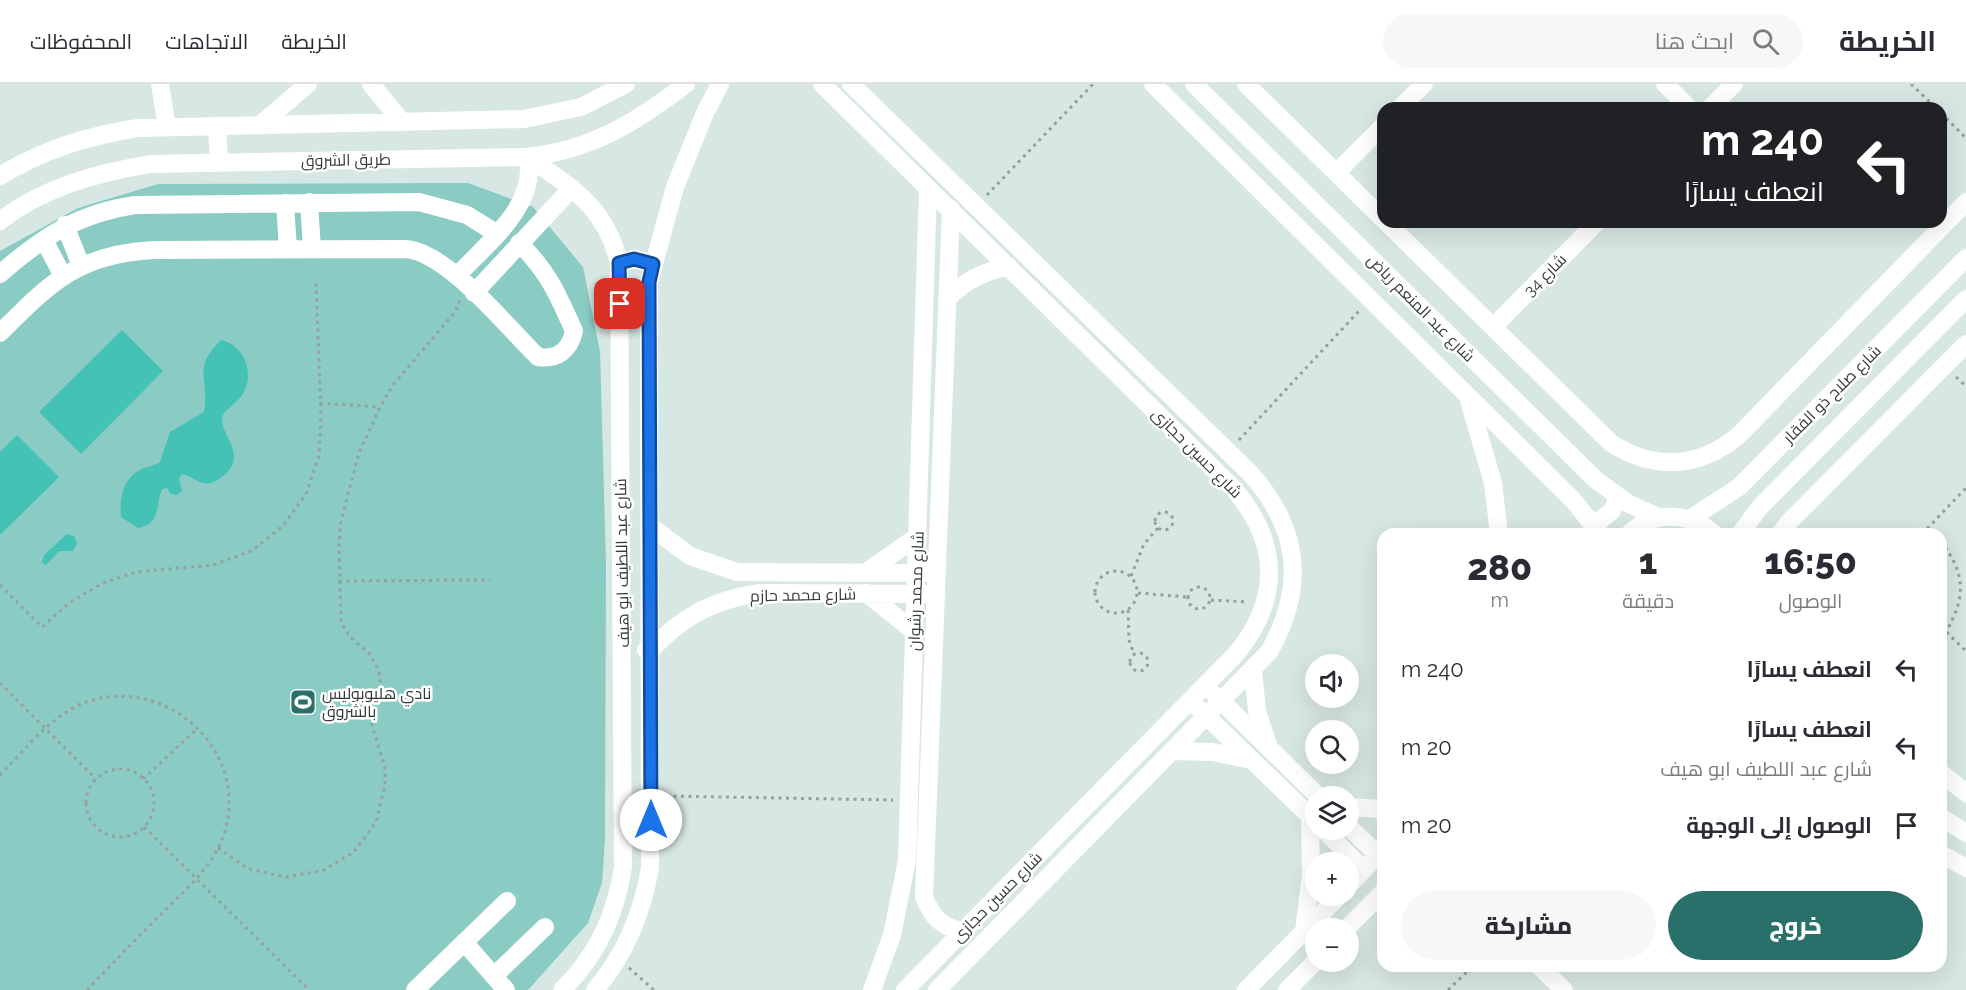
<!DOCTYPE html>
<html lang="ar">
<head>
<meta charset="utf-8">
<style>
	:root { --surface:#fff; --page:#f7f7f7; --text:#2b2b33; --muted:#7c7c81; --line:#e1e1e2; --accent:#287069 }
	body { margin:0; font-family:Raleway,Cairo,sans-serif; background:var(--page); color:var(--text); direction:rtl; height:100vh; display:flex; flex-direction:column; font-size:22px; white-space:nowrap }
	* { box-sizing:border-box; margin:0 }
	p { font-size:20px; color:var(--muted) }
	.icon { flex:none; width:33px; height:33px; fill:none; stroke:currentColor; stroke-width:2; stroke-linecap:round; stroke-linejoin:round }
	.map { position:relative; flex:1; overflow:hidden; direction:ltr }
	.drawer { position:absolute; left:1377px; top:444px; width:570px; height:444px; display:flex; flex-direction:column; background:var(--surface); border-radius:18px; box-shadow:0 6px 24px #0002; direction:rtl }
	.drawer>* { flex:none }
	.banner { position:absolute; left:1377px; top:18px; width:570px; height:126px; border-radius:18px; box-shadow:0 6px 24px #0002; direction:rtl; background:#202124; color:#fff; overflow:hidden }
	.buttons { position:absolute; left:1305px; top:570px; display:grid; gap:12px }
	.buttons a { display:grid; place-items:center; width:54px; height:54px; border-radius:50%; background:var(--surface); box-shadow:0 6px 24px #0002; font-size:30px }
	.pin { position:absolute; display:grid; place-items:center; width:51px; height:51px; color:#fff; margin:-26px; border-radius:12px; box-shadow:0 3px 9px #0006 }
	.me { position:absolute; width:66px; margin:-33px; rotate:0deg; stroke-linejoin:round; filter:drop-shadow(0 0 4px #0008) }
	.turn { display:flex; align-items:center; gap:21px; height:126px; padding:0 24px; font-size:27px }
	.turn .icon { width:78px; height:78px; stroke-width:2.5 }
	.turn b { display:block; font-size:42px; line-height:51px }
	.eta { display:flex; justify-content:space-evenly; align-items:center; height:102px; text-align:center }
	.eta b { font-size:36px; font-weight:800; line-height:42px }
	.action { display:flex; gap:12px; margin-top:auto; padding:12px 24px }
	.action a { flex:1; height:69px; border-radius:36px; background:var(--accent); color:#fff; font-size:24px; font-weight:800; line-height:69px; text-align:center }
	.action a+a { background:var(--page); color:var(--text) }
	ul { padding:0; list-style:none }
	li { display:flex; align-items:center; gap:18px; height:78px; padding:0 24px }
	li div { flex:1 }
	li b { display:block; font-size:22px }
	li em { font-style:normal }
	header { display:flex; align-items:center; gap:36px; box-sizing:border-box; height:84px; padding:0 30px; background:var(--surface); border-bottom:2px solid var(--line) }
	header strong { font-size:28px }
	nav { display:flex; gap:33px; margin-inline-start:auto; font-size:21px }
	.search { width:420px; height:54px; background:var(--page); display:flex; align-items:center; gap:15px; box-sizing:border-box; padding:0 21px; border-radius:33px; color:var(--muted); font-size:22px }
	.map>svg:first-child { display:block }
	.green { fill:#8acbc3 }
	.water { fill:#44c2b5 }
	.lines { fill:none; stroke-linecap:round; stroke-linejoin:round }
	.path { stroke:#95a19e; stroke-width:3; stroke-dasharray:3 4.5; stroke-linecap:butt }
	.minor { stroke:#fff; stroke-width:18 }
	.route-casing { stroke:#114b97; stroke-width:15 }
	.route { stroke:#1a73e8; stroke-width:10 }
	.labels { text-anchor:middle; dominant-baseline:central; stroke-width:5; stroke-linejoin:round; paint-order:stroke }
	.street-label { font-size:16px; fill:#343a39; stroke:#fff }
	.poi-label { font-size:16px; fill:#343a39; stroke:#fff; text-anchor:start }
</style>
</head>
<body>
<header>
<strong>الخريطة</strong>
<div class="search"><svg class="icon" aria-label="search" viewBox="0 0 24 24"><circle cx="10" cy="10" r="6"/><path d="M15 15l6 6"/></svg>ابحث هنا</div>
<nav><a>الخريطة</a><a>الاتجاهات</a><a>المحفوظات</a></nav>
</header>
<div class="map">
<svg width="1966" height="906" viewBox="0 0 1966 906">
	<rect width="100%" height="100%" fill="#d7e7e4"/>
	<path class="green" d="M 468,99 L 533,123 L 583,183 L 600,268 L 606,481 L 605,755 L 602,799 L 588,839 L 528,906 L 0,906 L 0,167 L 78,124 L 158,100 Z"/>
	<path class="water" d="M 122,246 L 163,287 L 81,370 L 39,328 Z
		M 221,256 C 244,260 256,291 242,311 C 238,318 226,325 223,331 C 216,349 250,369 224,391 C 218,396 212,401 203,399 C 195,397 190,391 182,390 L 179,395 L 182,407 L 177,411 L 171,410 L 167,404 L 162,405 C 155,423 161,440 138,444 L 121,433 C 119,415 123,393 142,385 C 148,382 154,382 160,378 L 170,348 L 204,328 C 210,292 191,286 221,256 Z
		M 17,351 L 59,393 L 0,451 L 0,368 Z
		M 67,450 L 74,452 L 77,459 L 73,467 L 59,467 L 46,481 L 42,478 L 44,471 Z"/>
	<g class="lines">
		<path class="path" d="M 1911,0 L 1936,24
			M 1941,29 L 1966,54
			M 987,111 L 1093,0
			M 1956,293 L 1966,302
			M 320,319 L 380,323
			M 1239,356 L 1359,227
			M1155 437a9 9 0 1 1 18 0a9 9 0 1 1-18 0Z
			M 1928,444 L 1934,450
			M 1922,450 L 1966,404
			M 1941,457 C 1966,491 1966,512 1946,548
			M1095 508a21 21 0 1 1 42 0a21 21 0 1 1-42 0Z
			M 1131,492 L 1144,460 L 1158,444
			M 339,497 L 490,496
			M 0,501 L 42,543 L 69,519 L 101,500 L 136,488 L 213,481 L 251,467 L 283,442 L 306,410 L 319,372 L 321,332 L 316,198
			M1188 514a11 11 0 1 1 22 0a11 11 0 1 1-22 0Z
			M 1138,509 L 1187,513
			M 1211,516 L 1248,518
			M 1128,526 L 1129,556 L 1134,570
			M 1941,543 L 1966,567
			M1130 578a9 9 0 1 1 18 0a9 9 0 1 1-18 0Z
			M 0,599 L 96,695
			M86 719a34 34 0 1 1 68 0a34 34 0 1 1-68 0Z
			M 0,691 C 25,666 51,631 86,618 C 166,590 251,667 224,750 C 213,783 184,807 160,831 C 135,856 111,881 87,906
			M 143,695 L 198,644
			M 666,712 L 893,716
			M 144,743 L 309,906
			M 218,764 L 249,785 L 285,793 L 322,787 L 354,768 L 376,738 L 385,702 L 385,684 L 372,641 L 381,607 L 379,588 L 371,571 L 350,553 L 341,538 L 339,460 L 341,437 L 359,369 L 380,323 L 393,301 L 455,228 L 460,216
			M 629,884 L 654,906
			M 1448,906 L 1473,882"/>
		<path class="minor" d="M 160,0 L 167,43
			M 371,0 L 402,38
			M 822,0 L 1233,404 C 1280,458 1281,515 1236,570 L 905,906
			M 851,0 L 1250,389 C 1300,445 1306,503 1269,568 L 937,906
			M 1153,0 L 1573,416 L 1600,450
			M 1194,0 L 1596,396 L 1629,420 L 1658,433
			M 1246,0 L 1383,135
			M 1665,0 L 1689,24
			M 1400,24 L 1424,0
			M 1710,24 L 1734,0
			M 260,41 L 308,0
			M 217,42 L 219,78
			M 528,73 C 572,104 606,123 619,179 L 623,783 C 616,830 597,872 562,906
			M 1336,89 L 1383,42
			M 0,92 C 44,65 88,52 138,44 L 524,35 L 581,23 L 626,0
			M 309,118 L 312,165
			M 285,119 L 288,165
			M 951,125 L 924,813 C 932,833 942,844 964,847
			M 0,137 C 44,103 97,89 150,80 L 528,73 C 591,66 637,38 686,0
			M 1386,138 L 1611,359 C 1654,387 1699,384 1738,352 L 1966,118
			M 65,141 L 81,182
			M 44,156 L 63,192
			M 619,179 L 635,175 L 653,180
			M 0,190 C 42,153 79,129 135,121 L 419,118 L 467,131 L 496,149
			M 457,192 C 487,159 537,123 528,73
			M 474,209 L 572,104
			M 947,215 C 965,196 984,188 1008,182
			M 1493,243 L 1597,138
			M 0,249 C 51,198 78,170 154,166 L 407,165 C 449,170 507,243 538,273 C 557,276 570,266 574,247 C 558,211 548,187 519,159
			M 1468,313 L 1493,399 L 1499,450
			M 1690,435 L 1739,403 L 1966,174
			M 1594,441 L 1612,427 L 1618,414
			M 650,442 L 690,472 L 737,488 L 929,489
			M 1629,450 C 1654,426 1689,428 1714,450
			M 1740,450 L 1760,423 L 1966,215
			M 1780,450 L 1788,439 L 1966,260
			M 865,489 L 918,452
			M 866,509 L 915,548
			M 646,566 L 651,566 C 682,532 715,515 761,509 L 928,510
			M 1253,586 L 1257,627 L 1268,661
			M 1215,611 L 1318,712
			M 1198,624 L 1316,738
			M 1173,667 L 1213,668 L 1251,676
			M 1941,689 L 1966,709
			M 1348,723 L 1383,725
			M 1941,733 L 1966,749
			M 1348,742 L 1378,771
			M 1324,746 L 1364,786
			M 1941,770 L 1966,784
			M 1348,802 L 1383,766
			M 1347,844 L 1383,808
			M 1304,847 L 1311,790 L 1310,732
			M 464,858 L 506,906
			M 1539,882 L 1564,906
			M 494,892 L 545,843
			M 415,906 L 507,817
			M 595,906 C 626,870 642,830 650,784 L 649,198 L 675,103 L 705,29 L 720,0
			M 872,906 L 892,851 L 907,776 L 928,104
			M 1246,906 L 1339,812
			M 1287,906 L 1316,877"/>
	</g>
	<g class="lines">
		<defs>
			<path id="route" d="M 620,220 L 619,179 L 634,175 L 653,180 L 649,198 L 651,736"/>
		</defs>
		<use href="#route" class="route-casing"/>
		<use href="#route" class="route"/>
	</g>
	<defs>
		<symbol id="stadium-square" viewBox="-11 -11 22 22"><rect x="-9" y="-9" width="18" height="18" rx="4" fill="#287069" stroke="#fff"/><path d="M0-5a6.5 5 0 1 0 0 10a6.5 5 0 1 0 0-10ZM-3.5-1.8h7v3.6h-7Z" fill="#fff"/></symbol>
	</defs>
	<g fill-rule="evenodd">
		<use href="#stadium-square" x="288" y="603" width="30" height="30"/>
	</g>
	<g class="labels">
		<g class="street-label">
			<text transform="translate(346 76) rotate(-1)">طريق الشروق</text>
			<text transform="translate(1545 191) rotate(-45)">شارع 34</text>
			<text transform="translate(1421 224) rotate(45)">شارع عبد المنعم رياض</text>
			<text transform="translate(1832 310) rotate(-45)">شارع صلاح ذو الفقار</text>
			<text transform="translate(1197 369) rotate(45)">شارع حسين حجازى</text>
			<text transform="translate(622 479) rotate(-91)">شارع عبد اللطيف ابو هيف</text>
			<text transform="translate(916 507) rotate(-88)">شارع محمد رشوان</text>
			<text transform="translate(803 511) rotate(-1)">شارع محمد حازم</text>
			<text transform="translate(997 813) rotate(-45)">شارع حسين حجازى</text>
		</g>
		<g class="poi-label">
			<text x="322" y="609">نادي هليوبوليس<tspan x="322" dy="18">بالشروق</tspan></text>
		</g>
	</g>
</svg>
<div class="buttons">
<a><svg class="icon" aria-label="sound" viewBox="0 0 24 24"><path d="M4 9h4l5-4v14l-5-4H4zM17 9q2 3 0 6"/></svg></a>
<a><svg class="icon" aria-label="search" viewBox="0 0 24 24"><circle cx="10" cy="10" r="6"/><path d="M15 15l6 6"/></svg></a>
<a><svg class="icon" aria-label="layers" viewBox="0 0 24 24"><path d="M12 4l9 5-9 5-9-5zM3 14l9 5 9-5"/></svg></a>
<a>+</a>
<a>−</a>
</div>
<div class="pin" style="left:620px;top:220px;background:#d93025"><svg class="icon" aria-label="arrive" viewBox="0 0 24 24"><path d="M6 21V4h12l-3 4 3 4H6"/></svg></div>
<svg class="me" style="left:651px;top:736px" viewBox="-20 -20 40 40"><circle r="19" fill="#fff"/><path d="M0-13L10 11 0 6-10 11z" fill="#1a73e8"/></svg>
<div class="banner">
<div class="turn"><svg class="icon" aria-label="left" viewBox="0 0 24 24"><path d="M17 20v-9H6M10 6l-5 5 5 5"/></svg><div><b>240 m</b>انعطف يسارًا</div></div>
</div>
<section class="drawer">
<div class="eta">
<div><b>16:50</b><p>الوصول</p></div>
<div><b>1</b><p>دقيقة</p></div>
<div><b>280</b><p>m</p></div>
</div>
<ul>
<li><svg class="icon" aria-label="left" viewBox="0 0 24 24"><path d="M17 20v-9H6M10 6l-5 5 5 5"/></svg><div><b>انعطف يسارًا</b></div><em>240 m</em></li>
<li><svg class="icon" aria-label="left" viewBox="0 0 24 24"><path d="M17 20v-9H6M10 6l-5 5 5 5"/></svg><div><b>انعطف يسارًا</b><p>شارع عبد اللطيف ابو هيف</p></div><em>20 m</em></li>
<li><svg class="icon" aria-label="arrive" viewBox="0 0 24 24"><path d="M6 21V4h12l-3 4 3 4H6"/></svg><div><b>الوصول إلى الوجهة</b></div><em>20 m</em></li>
</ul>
<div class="action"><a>خروج</a><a>مشاركة</a></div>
</section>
</div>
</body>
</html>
